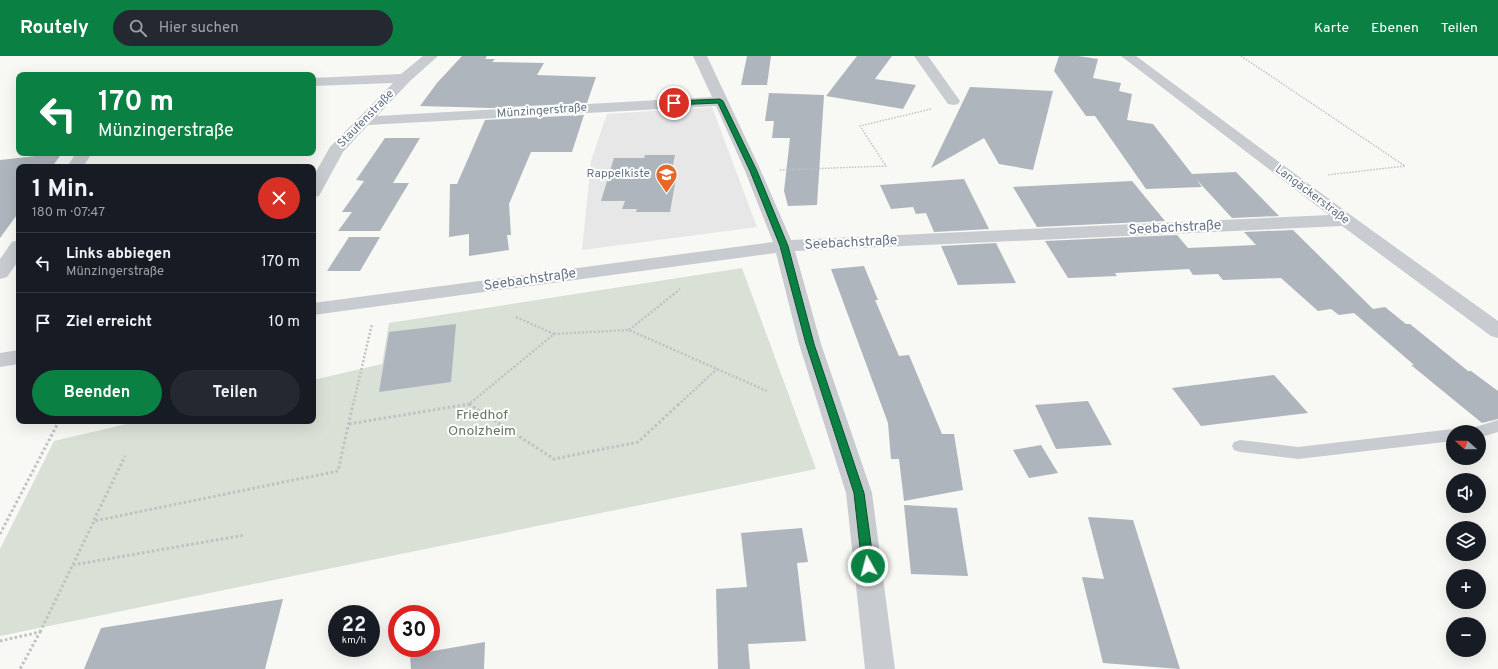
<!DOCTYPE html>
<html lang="de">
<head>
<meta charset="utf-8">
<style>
	:root { --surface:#171b24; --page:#242831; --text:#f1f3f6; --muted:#9ea1a6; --line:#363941; --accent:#0b8043 }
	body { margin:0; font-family:Overpass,sans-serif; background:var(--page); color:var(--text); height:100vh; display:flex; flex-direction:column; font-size:15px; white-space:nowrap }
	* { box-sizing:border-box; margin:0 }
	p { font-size:13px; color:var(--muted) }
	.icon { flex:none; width:22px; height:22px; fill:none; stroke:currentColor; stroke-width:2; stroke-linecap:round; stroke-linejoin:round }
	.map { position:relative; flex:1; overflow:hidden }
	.panel { position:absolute; left:16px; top:108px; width:300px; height:260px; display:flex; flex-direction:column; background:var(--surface); border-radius:8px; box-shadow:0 4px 16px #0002 }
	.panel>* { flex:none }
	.hud { position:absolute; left:16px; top:16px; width:300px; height:84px; border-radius:8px; box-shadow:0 4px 16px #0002; background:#0b8043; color:#fff; overflow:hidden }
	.needle { width:26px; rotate:291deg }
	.fabs { position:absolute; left:1446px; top:369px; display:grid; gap:8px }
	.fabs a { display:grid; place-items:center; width:40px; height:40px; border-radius:50%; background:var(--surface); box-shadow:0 4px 16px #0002; font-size:20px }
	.speed { position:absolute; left:328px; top:549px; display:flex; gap:8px; font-size:20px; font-weight:700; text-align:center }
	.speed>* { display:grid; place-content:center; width:52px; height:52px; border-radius:50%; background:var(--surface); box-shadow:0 4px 16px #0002; line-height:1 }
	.speed small { font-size:10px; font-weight:400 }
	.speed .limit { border:6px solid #d22; background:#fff; color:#111 }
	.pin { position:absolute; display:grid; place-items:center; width:34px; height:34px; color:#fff; margin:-17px; border:2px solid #fff; border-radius:50%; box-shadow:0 1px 4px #0007 }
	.me { position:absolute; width:44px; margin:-22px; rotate:353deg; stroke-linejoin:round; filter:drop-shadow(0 0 3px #0008) }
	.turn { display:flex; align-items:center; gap:14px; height:84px; padding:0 16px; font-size:18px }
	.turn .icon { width:52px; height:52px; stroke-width:2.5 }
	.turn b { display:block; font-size:28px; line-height:34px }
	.round { display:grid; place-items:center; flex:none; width:42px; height:42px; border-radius:21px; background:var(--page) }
	.headline { display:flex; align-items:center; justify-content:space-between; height:68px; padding:0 16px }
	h1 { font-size:24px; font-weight:700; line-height:30px }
	.button { display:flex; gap:8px; margin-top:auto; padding:8px 16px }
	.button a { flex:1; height:46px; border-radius:24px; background:var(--accent); color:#fff; font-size:16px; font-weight:700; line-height:46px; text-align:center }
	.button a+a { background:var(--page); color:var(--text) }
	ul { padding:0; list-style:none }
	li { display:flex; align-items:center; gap:12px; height:60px; padding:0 16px; border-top:1px solid var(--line) }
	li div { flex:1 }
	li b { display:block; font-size:15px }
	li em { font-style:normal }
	header { display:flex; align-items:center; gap:24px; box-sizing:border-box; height:56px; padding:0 20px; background:var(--accent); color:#fff }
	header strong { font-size:19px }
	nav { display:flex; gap:22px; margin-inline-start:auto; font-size:14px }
	.search { width:280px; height:36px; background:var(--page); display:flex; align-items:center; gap:10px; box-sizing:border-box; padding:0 14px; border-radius:22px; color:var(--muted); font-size:15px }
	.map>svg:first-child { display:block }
	.built { fill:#e6e7e6 }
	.green { fill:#d9e0d6 }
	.building { fill:#aeb5bc }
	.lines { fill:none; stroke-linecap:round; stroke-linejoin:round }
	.path-far2 { stroke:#bfc2c4; stroke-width:1.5; stroke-dasharray:1.5 1.5; stroke-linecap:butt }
	.path-far1 { stroke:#bfc2c4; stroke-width:2.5; stroke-dasharray:2 2; stroke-linecap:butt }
	.path { stroke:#bfc2c4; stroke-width:3; stroke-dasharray:2.5 2.5; stroke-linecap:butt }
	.lane { fill:#c8cbcf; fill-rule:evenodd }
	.street { fill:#c8cbcf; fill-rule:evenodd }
	.route { fill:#0b8043; stroke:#07532c }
	.labels { text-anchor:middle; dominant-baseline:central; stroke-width:4; stroke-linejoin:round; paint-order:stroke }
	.far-street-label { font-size:12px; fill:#667587; stroke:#fff }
	.far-poi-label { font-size:12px; fill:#667587; stroke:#fff; text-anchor:end }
	.street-label { font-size:14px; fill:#667587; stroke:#fff }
	.park-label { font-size:14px; fill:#647961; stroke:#fff }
</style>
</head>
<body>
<header>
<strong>Routely</strong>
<div class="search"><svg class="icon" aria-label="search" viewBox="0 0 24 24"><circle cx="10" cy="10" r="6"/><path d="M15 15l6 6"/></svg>Hier suchen</div>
<nav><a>Karte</a><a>Ebenen</a><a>Teilen</a></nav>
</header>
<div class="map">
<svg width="1498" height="613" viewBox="0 0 1498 613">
	<rect width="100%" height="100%" fill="#f8f8f5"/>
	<path class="built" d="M 712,51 L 757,171 L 582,194 L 591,105 L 607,58 Z"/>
	<path class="green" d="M 742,212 L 816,413 L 0,580 L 0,493 L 54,385 L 139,365 L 313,365 L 313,324 L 382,308 L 389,267 Z"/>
	<path class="building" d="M 462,0 L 487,0 L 485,3 L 495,3 L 492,6 L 544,7 L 537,19 L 596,21 L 587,47 L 491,52 L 420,50 L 437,27 Z
		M 747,0 L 771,0 L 767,29 L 741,29 Z
		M 857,0 L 892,0 L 875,23 L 916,29 L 903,53 L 826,40 Z
		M 1059,0 L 1078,0 L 1098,3 L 1093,22 L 1121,27 L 1119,35 L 1132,38 L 1127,64 L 1153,68 L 1192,118 L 1236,116 L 1279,160 L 1232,162 L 1196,123 L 1202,131 L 1146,133 L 1095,60 L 1086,60 L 1054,15 Z
		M 970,31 L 1053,35 L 1033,114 L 999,108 L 984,82 L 931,112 Z
		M 769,37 L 824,39 L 817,149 L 788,150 L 784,135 L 790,82 L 772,82 L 774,65 L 765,65 Z
		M 584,59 L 572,96 L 531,96 L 509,148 L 511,179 L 507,179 L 509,194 L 469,200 L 469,178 L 449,181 L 450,128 L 457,128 L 485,64 Z
		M 385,82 L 420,82 L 393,127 L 409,127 L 380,175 L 338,175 L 352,156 L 342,156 L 364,125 L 356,124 Z
		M 62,97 L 52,111 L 19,111 L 19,156 L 0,182 L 0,104 Z
		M 645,99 L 675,99 L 670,122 L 676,122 L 670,156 L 636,156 L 637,153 L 622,153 L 625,145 L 601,145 L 614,102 L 644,102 Z
		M 964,123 L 989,173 L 934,176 L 926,157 L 916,158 L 913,151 L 891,153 L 880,129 Z
		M 1132,125 L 1165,165 L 1037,171 L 1013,131 Z
		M 1293,174 L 1373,253 L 1385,251 L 1406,268 L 1410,268 L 1468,315 L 1471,315 L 1498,335 L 1498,363 L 1482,367 L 1411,309 L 1414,309 L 1354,257 L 1339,259 L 1331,253 L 1318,255 L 1281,222 L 1223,224 L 1218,218 L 1193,219 L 1189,213 L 1115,217 L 1117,220 L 1068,222 L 1045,185 L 1177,179 L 1188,192 L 1256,189 L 1244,176 Z
		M 349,181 L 380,181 L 360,215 L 327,215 Z
		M 996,187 L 1016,227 L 958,229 L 941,190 Z
		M 864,210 L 878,244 L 875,244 L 899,300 L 909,299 L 942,378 L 954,378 L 963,434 L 904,445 L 899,403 L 891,403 L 888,367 L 831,213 Z
		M 456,268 L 451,326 L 379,336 L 389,276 Z
		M 1274,319 L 1308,357 L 1201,370 L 1172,332 Z
		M 1088,345 L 1112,389 L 1056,393 L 1035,349 Z
		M 1041,389 L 1058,417 L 1029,422 L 1013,394 Z
		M 904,449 L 957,452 L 968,520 L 911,518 Z
		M 1088,461 L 1133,464 L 1180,613 L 1103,607 L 1082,521 L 1104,523 Z
		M 802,472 L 808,506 L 797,507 L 806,585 L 748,588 L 750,613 L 718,613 L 716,533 L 747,531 L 741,477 Z
		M 283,543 L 265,613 L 84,613 L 101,572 Z
		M 485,586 L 484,613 L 411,613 L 410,599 Z"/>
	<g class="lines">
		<path class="path-far2" d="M 1241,0 L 1405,110 L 1327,119
			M 780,114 L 886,110 L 860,70 L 931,53"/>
		<path class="path-far1" d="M 516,261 L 554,278
			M 629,274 L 680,233
			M 469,348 L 471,349
			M 353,349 L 372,268
			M 463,349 L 469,348 L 554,278 L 629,274 L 767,335
			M 678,349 L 717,313"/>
		<path class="path" d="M 469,348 L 554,403 L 638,386 L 679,348
			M 349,368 L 469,348
			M 94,464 L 125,400
			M 0,478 L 59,365
			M 73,509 L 245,479
			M 40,576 L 94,465 L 338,415 L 353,348
			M 0,585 L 40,576 L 20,613"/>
		<path class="lane" d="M 1498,364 L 1498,376 L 1479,382 L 1479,376 L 1470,376 L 1472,372 Z
			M 1453,373 L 1460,376 L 1453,376 L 1453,385 L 1298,403 L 1240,396 L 1234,394 L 1232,390 L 1234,386 L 1240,384 L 1298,391 Z"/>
		<path class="street" d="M 423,0 L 438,0 L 410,25 L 377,60 L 712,41 L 693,0 L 707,0 L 761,115 L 791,184 L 1329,159 L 1121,0 L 1136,0 L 1352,160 L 1498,265 L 1498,282 L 1491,280 L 1342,170 L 795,195 L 821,288 L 872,437 L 895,613 L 865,613 L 846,437 L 799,288 L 776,197 L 313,259 L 313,247 L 773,186 L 745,115 L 716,50 L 368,69 L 343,96 L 319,140 L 313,141 L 313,121 L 330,91 L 393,27 L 313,30 L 313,22 L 401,18 Z
			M 914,0 L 928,0 L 960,45 L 958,48 L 953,49 L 948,48 Z
			M 76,97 L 92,97 L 83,111 L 67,111 Z
			M 19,184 L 19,204 L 7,221 L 0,223 L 0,203 L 12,186 Z
			M 19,294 L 19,308 L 0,311 L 0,297 Z"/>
	</g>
	<path class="route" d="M 720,43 L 723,45 L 757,115 L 788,190 L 814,288 L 864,437 L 874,510 L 872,514 L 868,515 L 864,514 L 862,510 L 854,437 L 806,288 L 780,190 L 750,115 L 718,47 L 674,49 L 671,47 L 674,45 Z"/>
	<defs>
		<symbol id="school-pin" viewBox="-11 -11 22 30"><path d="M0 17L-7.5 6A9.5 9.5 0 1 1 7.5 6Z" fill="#e66827" stroke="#fff"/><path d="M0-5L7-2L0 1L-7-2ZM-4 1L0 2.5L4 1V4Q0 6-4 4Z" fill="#fff"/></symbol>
	</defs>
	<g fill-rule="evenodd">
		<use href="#school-pin" x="654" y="106" width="25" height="34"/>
	</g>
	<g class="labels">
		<g class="far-street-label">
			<text transform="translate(542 55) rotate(-4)">Münzingerstraße</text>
			<text transform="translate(366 63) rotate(-46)">Staufenstraße</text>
			<text transform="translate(1312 139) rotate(37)">Langäckerstraße</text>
		</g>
		<g class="far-poi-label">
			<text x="650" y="118">Rappelkiste</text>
		</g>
		<g class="street-label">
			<text transform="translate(1175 172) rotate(-3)">Seebachstraße</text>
			<text transform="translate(851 187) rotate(-3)">Seebachstraße</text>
			<text transform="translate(530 224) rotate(-8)">Seebachstraße</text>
		</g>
		<g class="park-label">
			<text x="482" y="359">Friedhof<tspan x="482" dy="16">Onolzheim</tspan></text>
		</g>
	</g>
</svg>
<div class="fabs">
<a><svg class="needle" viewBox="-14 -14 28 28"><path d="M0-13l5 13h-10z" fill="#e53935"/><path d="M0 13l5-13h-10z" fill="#9ea1a6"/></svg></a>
<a><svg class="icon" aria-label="sound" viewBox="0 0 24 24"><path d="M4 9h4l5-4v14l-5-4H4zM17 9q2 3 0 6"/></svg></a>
<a><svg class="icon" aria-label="layers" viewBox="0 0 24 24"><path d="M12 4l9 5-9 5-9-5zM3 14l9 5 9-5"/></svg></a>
<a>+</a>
<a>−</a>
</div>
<div class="speed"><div>22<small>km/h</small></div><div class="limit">30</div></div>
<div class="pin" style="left:674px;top:47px;background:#d93025"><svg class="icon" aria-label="arrive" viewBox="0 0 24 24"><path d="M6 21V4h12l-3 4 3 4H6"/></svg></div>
<svg class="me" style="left:868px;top:510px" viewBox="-20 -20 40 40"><circle r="17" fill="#0b8043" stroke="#fff" stroke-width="3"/><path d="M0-11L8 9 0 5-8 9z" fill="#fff"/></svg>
<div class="hud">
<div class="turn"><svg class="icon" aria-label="left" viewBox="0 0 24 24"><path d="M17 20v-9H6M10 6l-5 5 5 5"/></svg><div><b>170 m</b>Münzingerstraße</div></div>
</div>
<section class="panel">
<div class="headline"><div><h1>1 Min.</h1><p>180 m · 07:47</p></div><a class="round" style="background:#d93025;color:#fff"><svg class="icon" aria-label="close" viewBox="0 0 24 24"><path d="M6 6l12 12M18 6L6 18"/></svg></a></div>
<ul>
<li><svg class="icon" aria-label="left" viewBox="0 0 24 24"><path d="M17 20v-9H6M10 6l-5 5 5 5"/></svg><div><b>Links abbiegen</b><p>Münzingerstraße</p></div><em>170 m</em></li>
<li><svg class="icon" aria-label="arrive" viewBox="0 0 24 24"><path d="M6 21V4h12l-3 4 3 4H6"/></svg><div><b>Ziel erreicht</b></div><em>10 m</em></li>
</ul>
<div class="button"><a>Beenden</a><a>Teilen</a></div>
</section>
</div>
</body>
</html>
